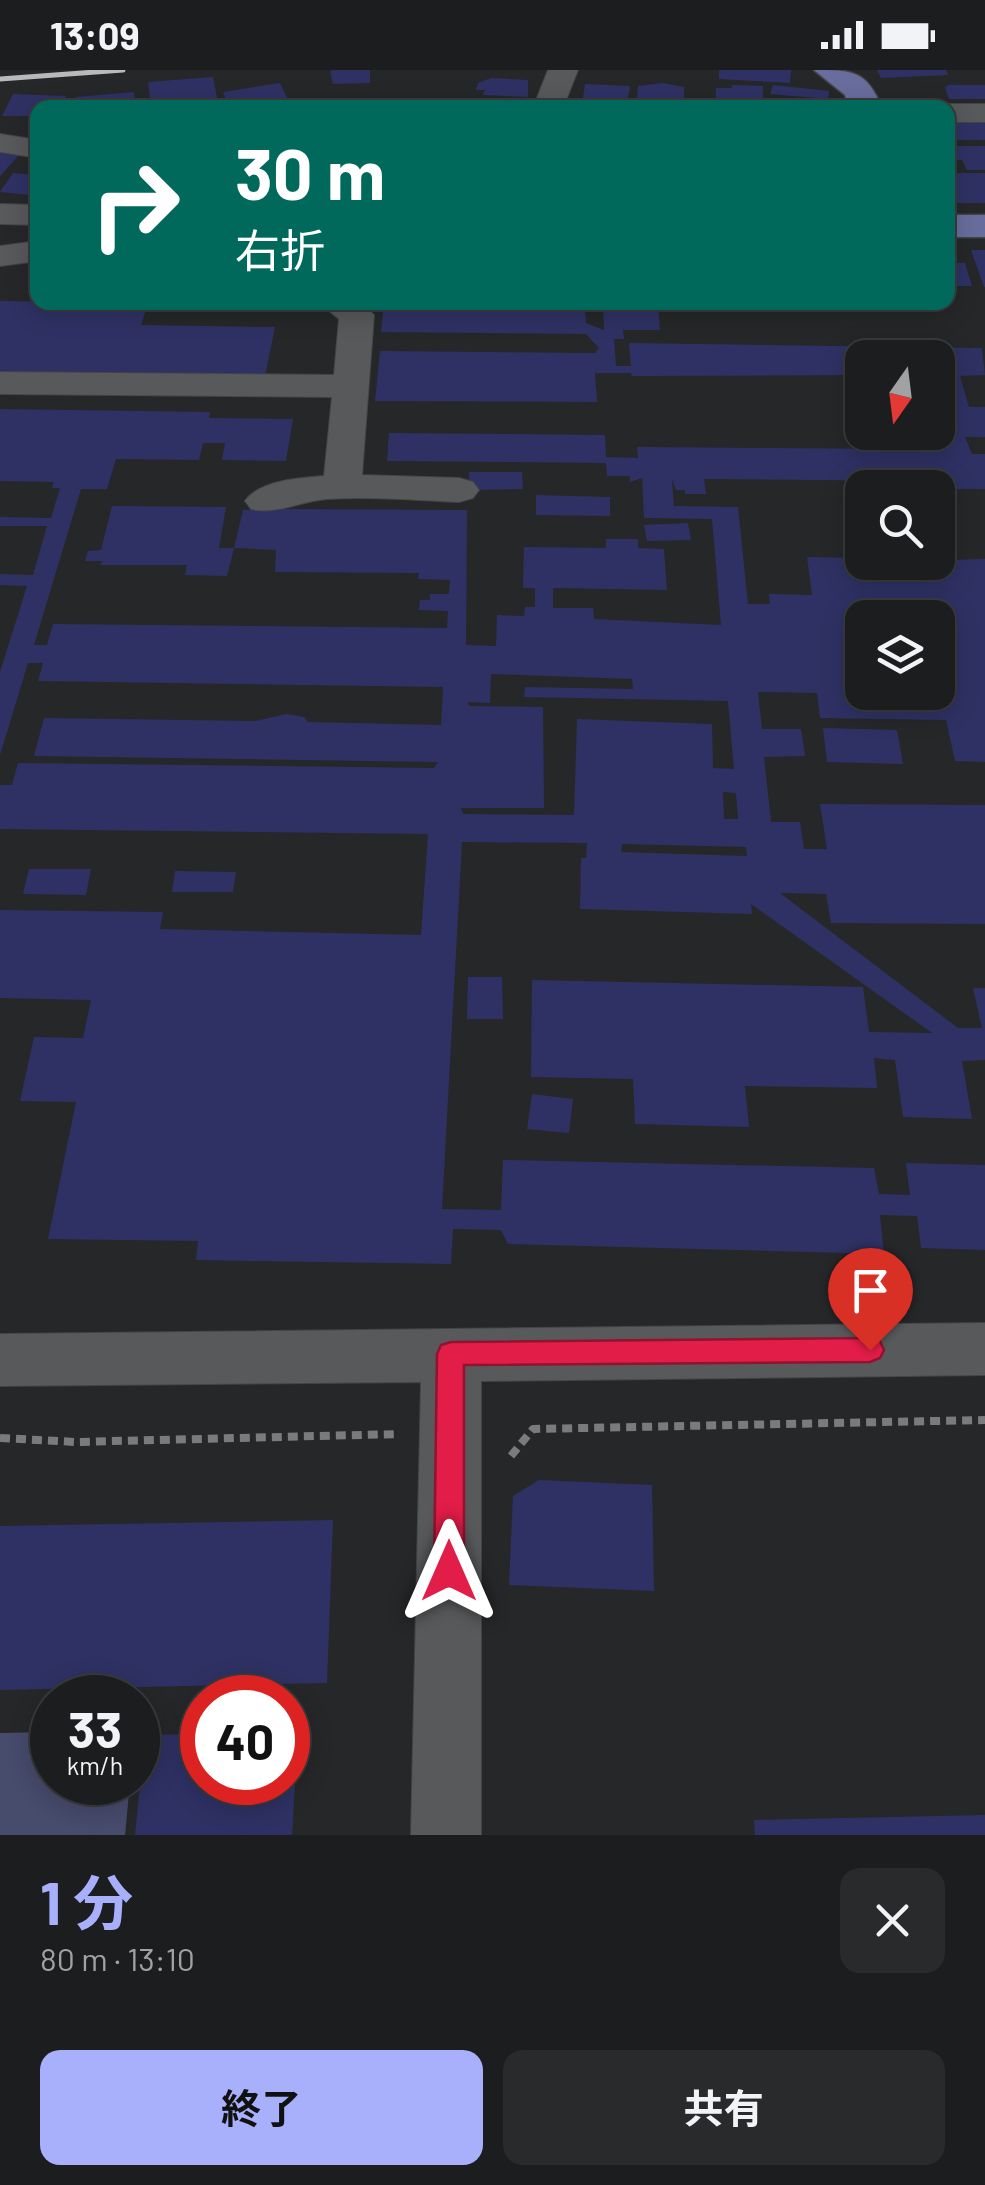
<!DOCTYPE html>
<html lang="ja">
<head>
<meta charset="utf-8">
<style>
	:root { --surface:#1c1d1f; --page:#292a2c; --text:#f1f3f6; --muted:#a0a2a4; --line:#3a3b3d; --accent:#a8b0fc }
	body { margin:0; font-family:Barlow,"Noto Sans JP",sans-serif; background:var(--page); color:var(--text); height:100vh; display:flex; flex-direction:column; font-size:38px; white-space:nowrap }
	* { box-sizing:border-box; margin:0 }
	p { font-size:32px; color:var(--muted) }
	.icon { flex:none; width:55px; height:55px; fill:none; stroke:currentColor; stroke-width:2; stroke-linecap:round; stroke-linejoin:round }
	.map { position:relative; height:1765px; overflow:hidden }
	.sheet { display:flex; flex-direction:column; background:var(--surface); flex:1 }
	.sheet>* { flex:none }
	.hud { position:absolute; left:30px; top:30px; width:925px; height:210px; border-radius:20px; box-shadow:0 5px 25px #0003,0 0 0 2px var(--line); background:#00695c; color:#fff; overflow:hidden }
	.needle { width:65px; rotate:194deg }
	.fabs { position:absolute; left:845px; top:270px; display:grid; gap:20px }
	.fabs a { display:grid; place-items:center; width:110px; height:110px; border-radius:20px; background:var(--surface); box-shadow:0 5px 25px #0003,0 0 0 2px var(--line); font-size:50px }
	.speed { position:absolute; left:30px; top:1605px; display:flex; gap:20px; font-size:50px; font-weight:700; text-align:center }
	.speed>* { display:grid; place-content:center; width:130px; height:130px; border-radius:50%; background:var(--surface); box-shadow:0 5px 25px #0003,0 0 0 2px var(--line); line-height:1 }
	.speed small { font-size:25px; font-weight:400 }
	.speed .limit { border:15px solid #d22; background:#fff; color:#111 }
	.pin { position:absolute; display:grid; place-items:center; width:85px; height:85px; color:#fff; margin:-102px -42px; border-radius:50% 50% 50% 0; rotate:-45deg; box-shadow:0 0 10px #0007 }
	.pin .icon { rotate:45deg }
	.me { position:absolute; width:110px; margin:-55px; rotate:0deg; stroke-linejoin:round; filter:drop-shadow(0 0 8px #0008) }
	.turn { display:flex; align-items:center; gap:35px; height:210px; padding:0 40px; font-size:45px }
	.turn .icon { width:130px; height:130px; stroke-width:2.5 }
	.turn b { display:block; font-size:70px; line-height:85px }
	.round { display:grid; place-items:center; flex:none; width:105px; height:105px; border-radius:20px; background:var(--page) }
	.headline { display:flex; align-items:center; justify-content:space-between; height:170px; padding:0 40px }
	h1 { font-size:60px; font-weight:700; line-height:75px; color:var(--accent) }
	.button { display:flex; gap:20px; margin-top:auto; padding:20px 40px }
	.button a { flex:1; height:115px; border-radius:20px; background:var(--accent); color:#111; font-size:40px; font-weight:700; line-height:115px; text-align:center }
	.button a+a { background:var(--page); color:var(--text) }
	.status { display:flex; justify-content:space-between; align-items:center; height:70px; padding:0 50px; background:var(--surface); direction:ltr }
	.status svg { height:28px; fill:currentColor }
	.map>svg:first-child { display:block }
	.green { fill:#474b6c }
	.building { fill:#2f3164; fill-rule:evenodd }
	.lines { fill:none; stroke-linecap:round; stroke-linejoin:round }
	.minor-casing { stroke:#434446; stroke-width:2 }
	.major-casing { stroke:#434446; stroke-width:3 }
	.path { stroke:#7b7b7d; stroke-width:8; stroke-dasharray:10 6; stroke-linecap:butt }
	.minor { fill:#58595b; fill-rule:evenodd }
	.major { fill:#696d9d; fill-rule:evenodd }
	.rail { stroke:#bababc; stroke-width:5 }
	.route { fill:#e11d48; stroke:#92132f; stroke-width:2.5 }
</style>
</head>
<body>
<div class="status"><b>13:09</b><svg viewBox="0 0 49 12"><path d="M0 12V9h3v3zM5 12V6h3v6zM10 12V3h3v9zM15 12V0h3v12zM26 1h20v11H26zM47 4h2v5h-2z"/></svg></div>
<div class="map">
<svg width="985" height="1765" viewBox="0 0 985 1765">
	<rect width="100%" height="100%" fill="#262729"/>
	<path class="green" d="M 52,1662 L 52,1712 L 130,1713 L 125,1765 L 0,1765 L 0,1663 Z"/>
	<path class="building" d="M 335,0 L 370,0 L 370,13 L 333,14 L 330,1 Z
		M 719,0 L 791,0 L 790,13 L 719,9 Z
		M 877,0 L 946,0 L 948,5 L 881,8 Z
		M 213,7 L 219,38 L 151,38 L 148,12 Z
		M 491,8 L 528,10 L 528,27 L 483,25 L 485,20 L 476,20 L 478,13 Z
		M 280,13 L 288,30 L 275,33 L 228,34 L 223,22 Z
		M 663,13 L 684,17 L 684,33 L 637,31 L 638,16 Z
		M 585,14 L 630,16 L 628,30 L 583,28 Z
		M 732,15 L 763,16 L 763,38 L 715,38 L 716,18 L 732,18 Z
		M 773,15 L 829,21 L 828,29 L 770,24 Z
		M 949,15 L 985,15 L 985,29 L 949,29 L 945,17 Z
		M 134,22 L 136,38 L 76,38 L 75,27 Z
		M 13,24 L 66,26 L 60,38 L 38,38 L 38,46 L 2,46 Z
		M 985,49 L 985,70 L 957,70 L 949,50 Z
		M 948,76 L 985,76 L 985,100 L 967,100 L 962,90 L 954,90 L 957,100 L 948,100 Z
		M 0,78 L 23,81 L 0,106 Z
		M 13,103 L 38,105 L 38,113 L 29,125 L 0,122 Z
		M 948,103 L 985,103 L 985,133 L 951,133 Z
		M 971,180 L 985,180 L 985,217 L 984,217 Z
		M 948,193 L 965,193 L 972,216 L 948,216 Z
		M 0,231 L 148,233 L 141,255 L 275,257 L 264,311 L 0,306 Z
		M 384,232 L 572,232 L 572,238 L 585,238 L 586,253 L 604,260 L 603,232 L 658,232 L 660,260 L 623,260 L 624,269 L 614,269 L 616,296 L 631,296 L 629,273 L 982,278 L 985,305 L 960,306 L 969,337 L 985,337 L 985,367 L 965,367 L 972,384 L 985,384 L 985,419 L 938,419 L 928,418 L 923,411 L 704,409 L 706,424 L 685,424 L 685,420 L 676,420 L 672,409 L 674,436 L 738,437 L 748,534 L 770,534 L 769,524 L 812,525 L 807,487 L 862,488 L 862,492 L 985,489 L 985,692 L 955,691 L 946,650 L 820,648 L 817,623 L 758,622 L 762,659 L 801,659 L 805,686 L 764,687 L 771,752 L 800,752 L 804,779 L 827,779 L 820,734 L 985,735 L 985,854 L 831,853 L 826,824 L 780,823 L 958,958 L 982,958 L 973,918 L 985,918 L 985,990 L 962,991 L 972,1049 L 903,1047 L 895,990 L 874,988 L 877,1018 L 745,1016 L 749,1057 L 635,1054 L 633,1009 L 531,1007 L 532,910 L 863,917 L 869,962 L 932,963 L 751,834 L 752,844 L 580,839 L 581,788 L 586,788 L 587,773 L 462,772 L 442,1139 L 501,1140 L 503,1090 L 874,1098 L 879,1124 L 910,1125 L 906,1093 L 985,1095 L 985,1180 L 921,1178 L 917,1146 L 880,1145 L 884,1184 L 508,1174 L 501,1160 L 453,1159 L 451,1194 L 196,1190 L 198,1171 L 48,1169 L 76,1032 L 20,1031 L 34,967 L 83,968 L 91,930 L 0,928 L 0,840 L 163,842 L 160,859 L 421,865 L 428,764 L 0,759 L 0,715 L 12,715 L 18,693 L 434,698 L 438,692 L 34,686 L 44,648 L 256,651 L 286,644 L 304,647 L 308,652 L 441,655 L 443,617 L 38,611 L 43,593 L 28,593 L 0,685 L 0,602 L 27,516 L 0,515 L 0,504 L 33,505 L 47,456 L 0,456 L 0,447 L 51,448 L 60,418 L 52,418 L 54,412 L 0,411 L 0,339 L 210,342 L 209,348 L 293,349 L 286,391 L 222,390 L 225,373 L 203,373 L 199,390 L 116,389 L 107,419 L 81,419 L 34,575 L 47,575 L 53,554 L 447,558 L 448,541 L 419,540 L 420,530 L 430,530 L 430,524 L 449,524 L 450,510 L 418,509 L 419,503 L 275,502 L 276,480 L 234,478 L 243,440 L 283,439 L 467,440 L 466,575 L 496,576 L 497,545 L 524,546 L 525,537 L 535,537 L 535,518 L 523,518 L 524,477 L 606,478 L 606,469 L 638,469 L 638,478 L 664,479 L 667,520 L 553,518 L 553,538 L 593,538 L 594,549 L 721,555 L 712,449 L 644,448 L 642,408 L 630,412 L 630,406 L 607,406 L 606,393 L 387,391 L 389,363 L 605,365 L 606,387 L 638,388 L 637,377 L 920,379 L 917,366 L 905,366 L 905,362 L 938,362 L 938,288 L 862,288 L 862,305 L 632,306 L 631,303 L 595,303 L 597,332 L 375,331 L 380,281 L 595,283 L 599,278 L 586,264 L 381,262 ZM 862,548 L 938,548 L 938,622 L 862,622 ZM 491,604 L 632,609 L 633,619 L 525,617 L 524,627 L 728,631 L 734,699 L 713,698 L 712,654 L 577,649 L 574,745 L 463,744 L 461,738 L 544,738 L 543,637 L 469,636 L 468,632 L 490,633 ZM 723,722 L 736,723 L 738,749 L 724,749 ZM 622,774 L 746,777 L 747,786 L 621,782 Z
		M 469,402 L 522,402 L 523,419 L 474,420 L 469,418 Z
		M 536,425 L 610,427 L 610,446 L 536,445 Z
		M 112,436 L 226,437 L 219,478 L 234,478 L 227,506 L 185,505 L 187,495 L 100,495 L 102,491 L 85,491 L 88,481 L 101,480 Z
		M 688,453 L 691,470 L 647,471 L 644,455 Z
		M 823,658 L 897,660 L 903,694 L 827,692 Z
		M 29,799 L 91,799 L 86,825 L 23,824 Z
		M 175,801 L 236,802 L 233,822 L 172,822 Z
		M 468,907 L 502,907 L 503,949 L 467,949 Z
		M 532,1024 L 573,1029 L 569,1063 L 527,1059 Z
		M 539,1410 L 652,1415 L 654,1521 L 509,1515 L 513,1426 Z
		M 333,1450 L 327,1613 L 0,1620 L 0,1456 Z
		M 288,1663 L 298,1663 L 292,1765 L 135,1765 L 145,1665 L 202,1664 L 202,1712 L 288,1712 Z
		M 985,1745 L 985,1765 L 755,1765 L 754,1750 Z"/>
	<g class="lines">
		<defs>
			<path id="minor" d="M 548,0 L 578,0 L 563,38 L 533,38 Z
				M 948,34 L 985,34 L 985,52 L 948,52 L 948,38 L 937,38 Z
				M 0,64 L 38,70 L 38,88 L 0,82 Z
				M 0,134 L 38,135 L 38,155 L 0,154 Z
				M 38,171 L 38,191 L 0,196 L 0,176 Z
				M 318,232 L 361,232 L 374,245 L 362,405 L 459,408 L 473,412 L 479,420 L 473,428 L 459,432 C 415,430 370,426 327,429 C 301,431 276,445 251,439 L 245,431 C 260,410 300,408 324,406 L 332,327 L 0,324 L 0,302 L 334,305 L 339,249 Z
				M 985,1253 L 985,1305 L 481,1311 L 481,1765 L 411,1765 L 421,1312 L 0,1316 L 0,1264 Z"/>
			<path id="major" d="M 814,0 C 852,0 867,0 882,38 L 849,38 L 845,25 Z
				M 948,145 L 985,145 L 985,167 L 948,167 Z"/>
		</defs>
		<use href="#minor" class="minor-casing"/>
		<use href="#major" class="major-casing"/>
		<path class="path" d="M 0,1368 L 76,1372 L 399,1364
			M 511,1386 L 533,1359 L 985,1350"/>
		<use href="#minor" class="minor"/>
		<use href="#major" class="major"/>
		<path class="rail" d="M 0,9 L 123,0"/>
	</g>
	<path class="route" d="M 870,1268 L 880,1271 L 884,1280 L 880,1288 L 870,1292 L 464,1295 L 464,1501 L 459,1511 L 449,1515 L 439,1511 L 434,1501 L 437,1284 L 441,1275 L 451,1272 Z"/>
</svg>
<div class="fabs">
<a><svg class="needle" viewBox="-14 -14 28 28"><path d="M0-13l5 13h-10z" fill="#e53935"/><path d="M0 13l5-13h-10z" fill="#a0a2a4"/></svg></a>
<a><svg class="icon" aria-label="search" viewBox="0 0 24 24"><circle cx="10" cy="10" r="6"/><path d="M15 15l6 6"/></svg></a>
<a><svg class="icon" aria-label="layers" viewBox="0 0 24 24"><path d="M12 4l9 5-9 5-9-5zM3 14l9 5 9-5"/></svg></a>
</div>
<div class="speed"><div>33<small>km/h</small></div><div class="limit">40</div></div>
<div class="pin" style="left:870px;top:1280px;background:#d93025"><svg class="icon" aria-label="arrive" viewBox="0 0 24 24"><path d="M6 21V4h12l-3 4 3 4H6"/></svg></div>
<svg class="me" style="left:449px;top:1501px" viewBox="-20 -20 40 40"><path d="M0-17L14 15 0 8-14 15z" fill="#e11d48" stroke="#fff" stroke-width="4"/></svg>
<div class="hud">
<div class="turn"><svg class="icon" aria-label="right" viewBox="0 0 24 24"><path d="M7 20v-9h11M14 6l5 5-5 5"/></svg><div><b>30 m</b>右折</div></div>
</div>
</div>
<section class="sheet">
<div class="headline"><div><h1>1 分</h1><p>80 m · 13:10</p></div><a class="round"><svg class="icon" aria-label="close" viewBox="0 0 24 24"><path d="M6 6l12 12M18 6L6 18"/></svg></a></div>
<div class="button"><a>終了</a><a>共有</a></div>
</section>
</body>
</html>
